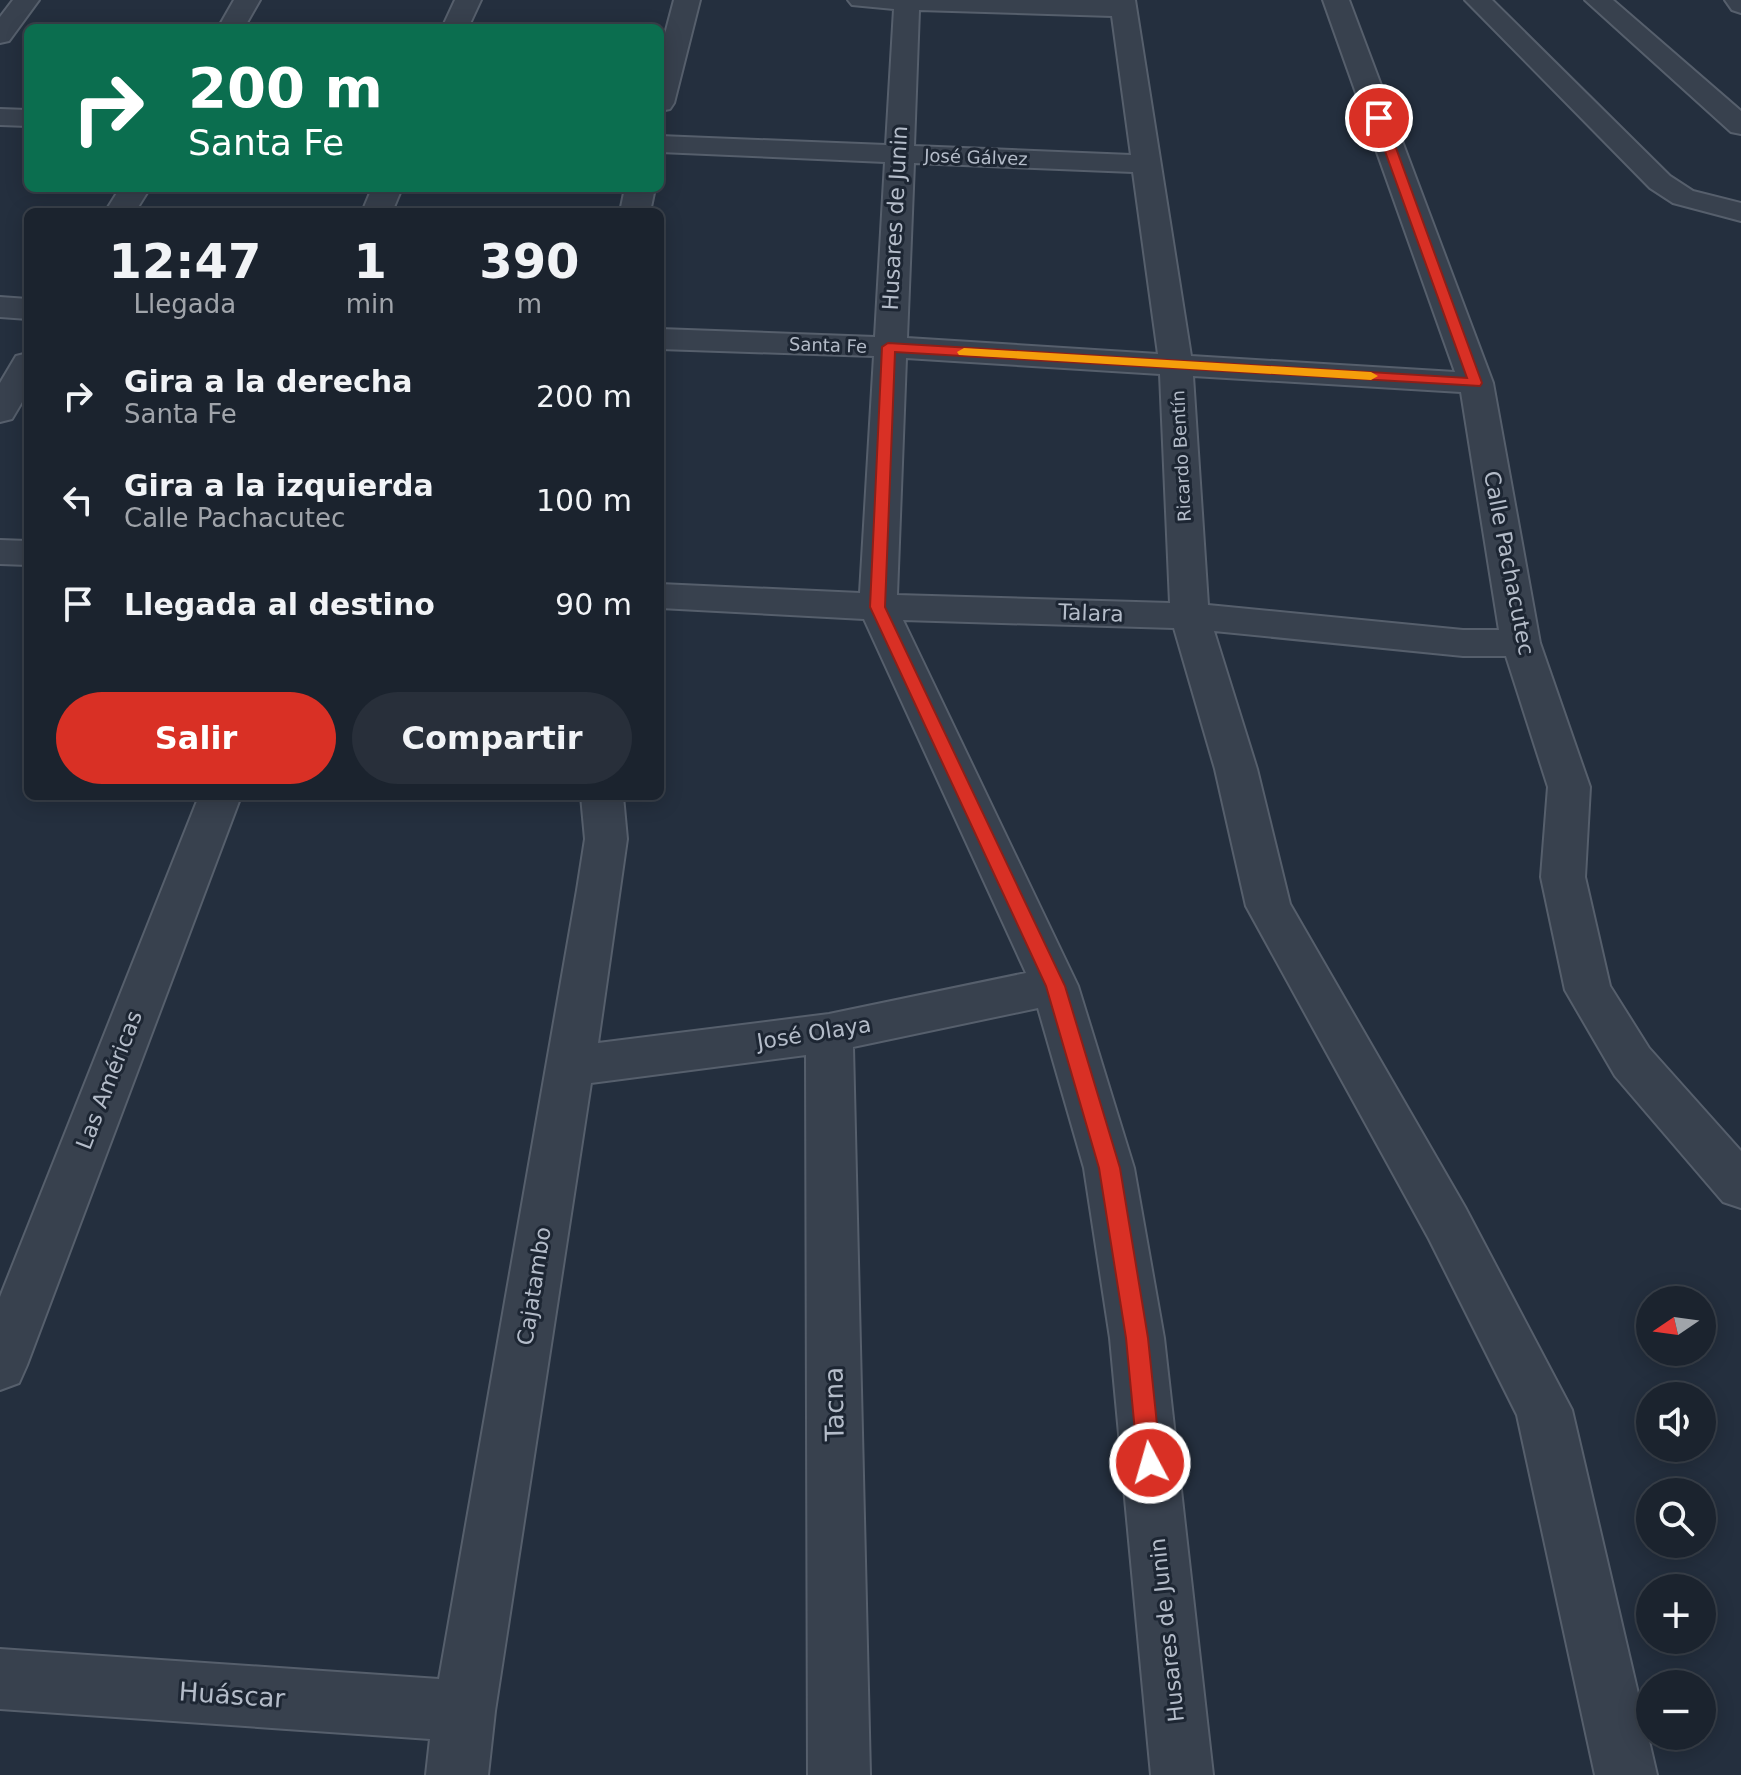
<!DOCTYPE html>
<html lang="es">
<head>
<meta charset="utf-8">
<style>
	:root { --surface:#1b232e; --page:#282f3a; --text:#f1f3f6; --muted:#a0a4aa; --line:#39404a; --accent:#d93025 }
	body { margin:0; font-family:"DejaVu Sans",sans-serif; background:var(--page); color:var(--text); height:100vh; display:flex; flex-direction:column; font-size:30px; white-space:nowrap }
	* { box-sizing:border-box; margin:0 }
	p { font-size:26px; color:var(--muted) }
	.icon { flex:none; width:44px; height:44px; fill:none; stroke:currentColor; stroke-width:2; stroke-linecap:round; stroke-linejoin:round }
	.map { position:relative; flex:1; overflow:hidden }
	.side { position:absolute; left:24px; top:208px; width:640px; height:592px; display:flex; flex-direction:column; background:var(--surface); border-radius:12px; box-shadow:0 4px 20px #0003,0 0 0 2px var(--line) }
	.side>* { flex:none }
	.guide { position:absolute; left:24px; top:24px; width:640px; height:168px; border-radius:12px; box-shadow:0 4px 20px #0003,0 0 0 2px var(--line); background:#0b6e4f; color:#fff; overflow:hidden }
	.needle { width:52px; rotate:257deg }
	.controls { position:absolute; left:1636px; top:1286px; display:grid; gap:16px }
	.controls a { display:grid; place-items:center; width:80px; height:80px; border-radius:50%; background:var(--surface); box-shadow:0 4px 20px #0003,0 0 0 2px var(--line); font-size:40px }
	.pin { position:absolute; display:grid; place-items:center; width:68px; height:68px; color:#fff; margin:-34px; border:4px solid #fff; border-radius:50%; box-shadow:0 2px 8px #0007 }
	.me { position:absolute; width:88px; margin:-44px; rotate:354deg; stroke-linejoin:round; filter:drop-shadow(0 0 6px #0008) }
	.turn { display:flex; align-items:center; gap:28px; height:168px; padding:0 32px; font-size:36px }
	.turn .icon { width:104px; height:104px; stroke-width:2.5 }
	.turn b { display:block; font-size:56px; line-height:68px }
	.eta { display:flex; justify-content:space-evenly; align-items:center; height:136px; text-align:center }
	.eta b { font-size:48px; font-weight:800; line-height:56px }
	.action { display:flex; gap:16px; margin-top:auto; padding:16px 32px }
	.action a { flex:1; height:92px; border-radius:48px; background:var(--accent); color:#fff; font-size:32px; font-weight:800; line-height:92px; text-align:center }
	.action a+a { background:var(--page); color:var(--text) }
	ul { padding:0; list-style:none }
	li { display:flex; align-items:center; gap:24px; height:104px; padding:0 32px }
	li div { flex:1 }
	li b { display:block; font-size:30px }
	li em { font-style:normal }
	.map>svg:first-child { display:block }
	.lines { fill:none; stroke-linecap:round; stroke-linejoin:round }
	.minor-casing { stroke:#565f6c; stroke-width:4 }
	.minor { fill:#38414e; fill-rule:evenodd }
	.route { fill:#d93025; stroke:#8d1f18; stroke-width:2 }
	.slow { fill:#f59e0b }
	.labels { text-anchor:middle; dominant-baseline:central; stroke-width:6; stroke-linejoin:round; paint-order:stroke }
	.far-street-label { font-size:18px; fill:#b4bcc9; stroke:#1d2633 }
	.street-label { font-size:22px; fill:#b4bcc9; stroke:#1d2633 }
	.near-street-label { font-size:26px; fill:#b4bcc9; stroke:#1d2633 }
</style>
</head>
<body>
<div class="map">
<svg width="1741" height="1775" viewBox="0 0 1741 1775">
	<rect width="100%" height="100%" fill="#242f3e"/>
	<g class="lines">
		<defs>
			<path id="minor" d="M 13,0 L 39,0 L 9,41 L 0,43 L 0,17 Z
				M 234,0 L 260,0 L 244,28 L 218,28 Z
				M 455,0 L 481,0 L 468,28 L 442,28 Z
				M 674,0 L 700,0 L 674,103 L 670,109 L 660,111 L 660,53 Z
				M 848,0 L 1135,0 L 1191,356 L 1455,372 L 1323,0 L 1349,0 L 1493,383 L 1540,643 L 1590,787 L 1585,877 L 1610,986 L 1649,1048 L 1741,1151 L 1741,1208 L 1723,1202 L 1615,1076 L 1565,990 L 1541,877 L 1548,787 L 1506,656 L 1463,656 L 1214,631 L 1257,769 L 1290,904 L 1465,1207 L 1572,1410 L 1657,1775 L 1595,1775 L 1517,1415 L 1429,1239 L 1246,906 L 1215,769 L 1174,628 L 903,620 L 1078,986 L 1134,1168 L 1164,1338 L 1213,1775 L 1151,1775 L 1110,1338 L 1084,1168 L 1038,1008 L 853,1047 L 870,1775 L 808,1775 L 806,1055 L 591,1083 L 495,1711 L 488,1775 L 426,1775 L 430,1739 L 0,1709 L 0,1649 L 439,1679 L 577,890 L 585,839 L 581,796 L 623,796 L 627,839 L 598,1043 L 829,1014 L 1026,973 L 864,619 L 660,608 L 660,584 L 860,593 L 874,356 L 660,349 L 660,329 L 875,337 L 885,162 L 660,152 L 660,136 L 886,145 L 894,9 L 852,5 ZM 919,10 L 1112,16 L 1131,155 L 914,146 ZM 914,163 L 1133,172 L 1158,354 L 907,338 ZM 906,358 L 1160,374 L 1170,603 L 897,595 ZM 1193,376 L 1461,392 L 1499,630 L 1463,630 L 1208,605 Z
				M 1465,0 L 1492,0 L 1670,176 L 1693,191 L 1741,203 L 1741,221 L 1673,203 L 1650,188 Z
				M 1585,0 L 1613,0 L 1741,111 L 1741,134 L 1731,132 Z
				M 1725,0 L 1741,0 L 1741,13 L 1732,10 Z
				M 0,109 L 28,110 L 28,126 L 0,125 Z
				M 120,188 L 150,188 L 135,212 L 105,212 Z
				M 372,188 L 402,188 L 392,212 L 362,212 Z
				M 625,188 L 655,188 L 650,212 L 620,212 Z
				M 0,297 L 28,299 L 28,319 L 0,317 Z
				M 28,353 L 28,392 L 12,419 L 0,422 L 0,383 L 16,356 Z
				M 0,540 L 28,541 L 28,565 L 0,564 Z
				M 199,796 L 241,796 L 27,1365 L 19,1383 L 0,1390 L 0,1297 Z"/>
		</defs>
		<use href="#minor" class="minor-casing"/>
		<use href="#minor" class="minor"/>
	</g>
	<path class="route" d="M 1379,114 L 1385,118 L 1482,383 L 1480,386 L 895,352 L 885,607 L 1065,986 L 1120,1168 L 1148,1338 L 1161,1463 L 1158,1471 L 1150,1474 L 1142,1471 L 1138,1463 L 1126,1338 L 1099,1168 L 1046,986 L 870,607 L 882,347 L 888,343 L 1467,378 L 1373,118 Z"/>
	<path class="slow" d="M 964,348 L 1371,372 L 1378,376 L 1371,380 L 959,355 L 957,352 Z"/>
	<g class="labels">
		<g class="far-street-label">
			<text transform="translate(976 157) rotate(2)">José Gálvez</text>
			<text transform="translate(828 345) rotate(2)">Santa Fe</text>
			<text transform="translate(1181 456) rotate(-93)">Ricardo Bentín</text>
		</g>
		<g class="street-label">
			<text transform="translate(895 218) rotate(-87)">Husares de Junin</text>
			<text transform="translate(1509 563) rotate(79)">Calle Pachacutec</text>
			<text transform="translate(1091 613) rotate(2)">Talara</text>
			<text transform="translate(814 1033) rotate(-9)">José Olaya</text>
			<text transform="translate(109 1080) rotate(-69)">Las Américas</text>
			<text transform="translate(534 1286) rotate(-81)">Cajatambo</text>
			<text transform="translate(1167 1630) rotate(-96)">Husares de Junin</text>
		</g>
		<g class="near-street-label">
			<text transform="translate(834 1404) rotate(-91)">Tacna</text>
			<text transform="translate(232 1695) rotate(4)">Huáscar</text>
		</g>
	</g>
</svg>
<div class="controls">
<a><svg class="needle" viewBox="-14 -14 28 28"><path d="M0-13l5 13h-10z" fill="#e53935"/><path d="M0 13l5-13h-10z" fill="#a0a4aa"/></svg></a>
<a><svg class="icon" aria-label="sound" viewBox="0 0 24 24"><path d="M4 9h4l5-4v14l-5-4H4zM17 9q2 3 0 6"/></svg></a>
<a><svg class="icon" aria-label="search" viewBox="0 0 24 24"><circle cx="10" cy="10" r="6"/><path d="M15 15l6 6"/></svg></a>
<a>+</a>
<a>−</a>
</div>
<div class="pin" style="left:1379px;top:118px;background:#d93025"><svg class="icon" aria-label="arrive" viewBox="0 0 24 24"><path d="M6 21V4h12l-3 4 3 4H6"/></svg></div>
<svg class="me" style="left:1150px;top:1463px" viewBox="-20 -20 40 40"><circle r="17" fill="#d93025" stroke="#fff" stroke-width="3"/><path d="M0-11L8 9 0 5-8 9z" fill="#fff"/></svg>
<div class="guide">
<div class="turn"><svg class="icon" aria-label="right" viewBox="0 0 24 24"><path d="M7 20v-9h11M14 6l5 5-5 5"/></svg><div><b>200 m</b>Santa Fe</div></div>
</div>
<section class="side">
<div class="eta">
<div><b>12:47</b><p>Llegada</p></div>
<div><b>1</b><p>min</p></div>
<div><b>390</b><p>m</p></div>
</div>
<ul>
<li><svg class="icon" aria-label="right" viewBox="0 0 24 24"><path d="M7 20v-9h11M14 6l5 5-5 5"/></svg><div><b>Gira a la derecha</b><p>Santa Fe</p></div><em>200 m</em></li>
<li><svg class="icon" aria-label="left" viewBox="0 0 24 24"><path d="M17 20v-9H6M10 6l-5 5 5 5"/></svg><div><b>Gira a la izquierda</b><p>Calle Pachacutec</p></div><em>100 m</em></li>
<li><svg class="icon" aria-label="arrive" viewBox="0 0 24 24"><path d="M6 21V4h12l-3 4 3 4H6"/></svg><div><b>Llegada al destino</b></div><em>90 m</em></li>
</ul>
<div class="action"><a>Salir</a><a>Compartir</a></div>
</section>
</div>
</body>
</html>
